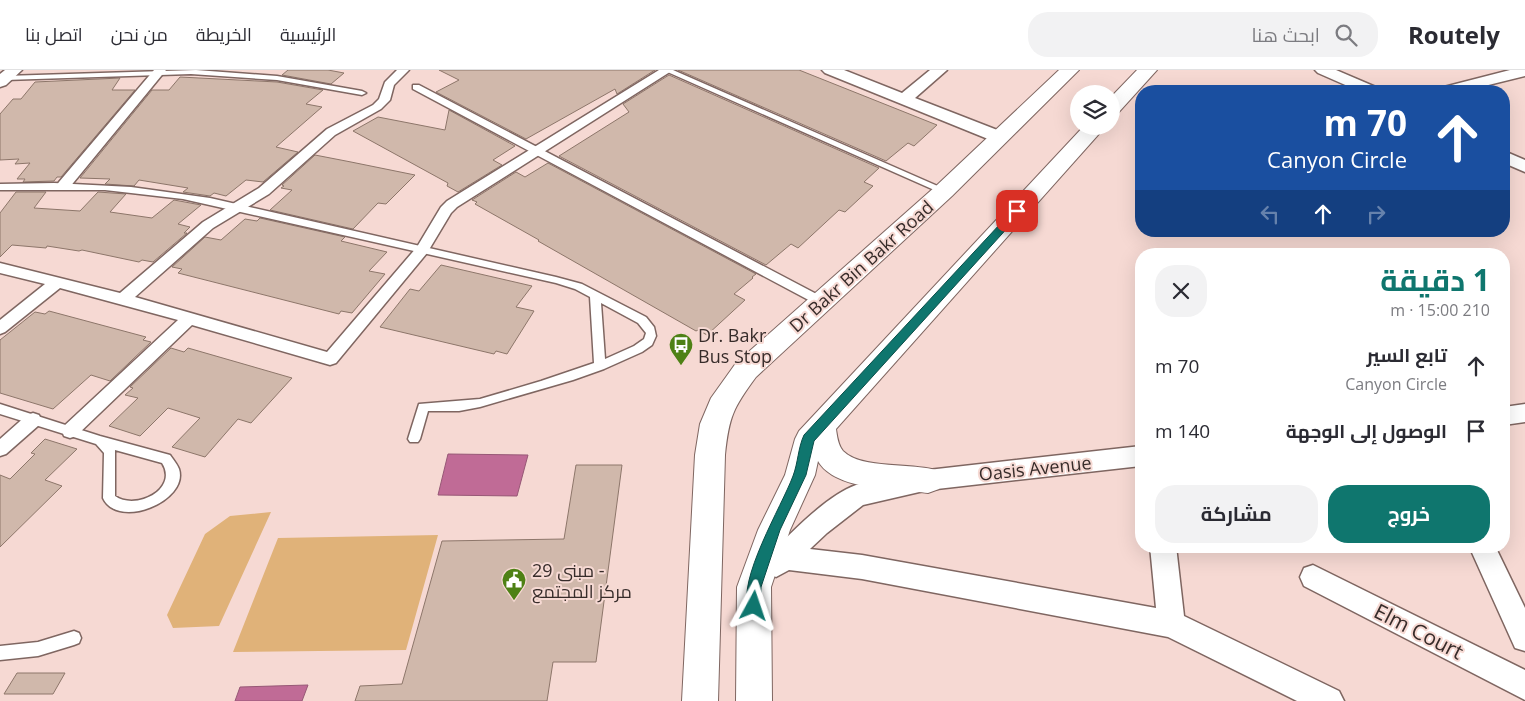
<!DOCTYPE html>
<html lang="ar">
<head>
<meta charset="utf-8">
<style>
	:root { --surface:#fff; --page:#f2f2f3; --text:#2b2b33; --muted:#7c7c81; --line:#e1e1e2; --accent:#0f766e }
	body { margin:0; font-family:"Open Sans",Cairo,sans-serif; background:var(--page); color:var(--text); direction:rtl; height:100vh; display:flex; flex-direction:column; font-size:19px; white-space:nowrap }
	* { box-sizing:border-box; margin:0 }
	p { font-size:16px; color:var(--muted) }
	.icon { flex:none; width:28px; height:28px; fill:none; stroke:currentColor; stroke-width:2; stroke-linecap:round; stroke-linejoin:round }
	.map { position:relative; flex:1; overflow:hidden; direction:ltr }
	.drawer { position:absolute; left:1135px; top:178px; width:375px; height:305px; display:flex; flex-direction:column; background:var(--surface); border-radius:20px; box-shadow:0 5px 20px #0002; direction:rtl }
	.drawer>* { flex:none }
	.banner { position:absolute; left:1135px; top:15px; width:375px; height:152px; border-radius:20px; box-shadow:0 5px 20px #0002; direction:rtl; background:#1a4fa0; color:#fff; overflow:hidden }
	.tools { position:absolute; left:1070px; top:15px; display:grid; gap:10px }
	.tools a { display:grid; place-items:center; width:50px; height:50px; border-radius:50%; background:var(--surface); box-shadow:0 5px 20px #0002; font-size:25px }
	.pin { position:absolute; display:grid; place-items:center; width:42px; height:42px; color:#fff; margin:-21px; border-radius:10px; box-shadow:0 2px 8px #0006 }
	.me { position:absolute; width:55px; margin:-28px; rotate:5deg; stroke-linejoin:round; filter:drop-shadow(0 0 4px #0008) }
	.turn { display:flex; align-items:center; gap:18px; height:105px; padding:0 20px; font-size:22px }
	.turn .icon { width:65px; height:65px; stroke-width:2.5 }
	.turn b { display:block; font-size:35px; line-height:42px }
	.lanes { display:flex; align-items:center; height:48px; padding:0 20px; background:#0003; justify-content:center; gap:25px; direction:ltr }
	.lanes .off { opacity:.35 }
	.round { display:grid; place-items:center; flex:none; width:52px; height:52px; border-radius:20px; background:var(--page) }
	.summary { display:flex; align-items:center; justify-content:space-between; height:85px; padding:0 20px }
	h1 { font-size:30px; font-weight:700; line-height:38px; color:var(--accent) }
	.cta { display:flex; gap:10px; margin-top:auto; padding:10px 20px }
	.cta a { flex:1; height:58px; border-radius:20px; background:var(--accent); color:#fff; font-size:20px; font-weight:700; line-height:58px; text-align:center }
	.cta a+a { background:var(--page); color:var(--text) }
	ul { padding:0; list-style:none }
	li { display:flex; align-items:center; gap:15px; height:65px; padding:0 20px }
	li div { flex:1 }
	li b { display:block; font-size:19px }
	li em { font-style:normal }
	header { display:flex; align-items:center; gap:30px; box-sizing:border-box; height:70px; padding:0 25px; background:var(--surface); border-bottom:1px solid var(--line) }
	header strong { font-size:24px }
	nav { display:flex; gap:28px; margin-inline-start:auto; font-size:18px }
	.search { width:350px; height:45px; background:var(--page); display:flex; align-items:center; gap:12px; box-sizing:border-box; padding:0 18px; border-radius:20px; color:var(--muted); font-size:19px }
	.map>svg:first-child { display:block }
	.green { fill:#e0b279 }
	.water { fill:#c06b96; stroke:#975876 }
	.building { fill:#d0b8ab; stroke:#8d766a }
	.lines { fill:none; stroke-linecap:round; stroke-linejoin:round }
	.service-casing { stroke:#7f6661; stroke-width:3 }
	.pedestrian-casing { stroke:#7f6661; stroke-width:3 }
	.minor-casing { stroke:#7f6661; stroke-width:3 }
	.tertiary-casing { stroke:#7f6661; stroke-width:2 }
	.secondary-casing { stroke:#7f6661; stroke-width:2 }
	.service { fill:#fff; fill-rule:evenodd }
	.pedestrian { fill:#fff; fill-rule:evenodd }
	.minor { fill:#fff; fill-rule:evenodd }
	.tertiary { fill:#fff; fill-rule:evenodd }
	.secondary { fill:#fff; fill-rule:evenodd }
	.route { fill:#0f766e; stroke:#0a4d48 }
	.labels { text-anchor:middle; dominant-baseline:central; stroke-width:4; stroke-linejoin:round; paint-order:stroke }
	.street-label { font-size:18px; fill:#372c2a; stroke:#f6d9d3 }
	.poi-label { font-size:18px; fill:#372c2a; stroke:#f6d9d3; text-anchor:start }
	.near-street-label { font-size:21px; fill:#372c2a; stroke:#f6d9d3 }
</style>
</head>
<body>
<header>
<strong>Routely</strong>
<div class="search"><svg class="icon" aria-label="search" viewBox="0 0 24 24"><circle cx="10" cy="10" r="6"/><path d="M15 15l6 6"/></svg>ابحث هنا</div>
<nav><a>الرئيسية</a><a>الخريطة</a><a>من نحن</a><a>اتصل بنا</a></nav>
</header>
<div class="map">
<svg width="1525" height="631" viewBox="0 0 1525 631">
	<rect width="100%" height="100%" fill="#f6d9d3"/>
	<path class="green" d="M 271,442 L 219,556 L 173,558 L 167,545 L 205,464 L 230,446 Z
		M 438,465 L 406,580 L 233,582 L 278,468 Z"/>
	<path class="water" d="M 448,384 L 528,385 L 517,426 L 438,425 Z
		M 308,615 L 302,631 L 235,631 L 240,617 Z"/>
	<path class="building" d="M 288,0 L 328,0 L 344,3 L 331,14 L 282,5 Z
		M 439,0 L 655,0 L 617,24 L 615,19 L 526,69 L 436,22 L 459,10 Z
		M 678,0 L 799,0 L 937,55 L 914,76 L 908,73 L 886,91 Z
		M 669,5 L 879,98 L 864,112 L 873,116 L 845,142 L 839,140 L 798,178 L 791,174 L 766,195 L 559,86 L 629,42 L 623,34 Z
		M 180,7 L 277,12 L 323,20 L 306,34 L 322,37 L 276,77 L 298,82 L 263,112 L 246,110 L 226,126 L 214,123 L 210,126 L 183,122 L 188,118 L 139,110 L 134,116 L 105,114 L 110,109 L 80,108 L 152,20 L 169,20 Z
		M 120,8 L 112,20 L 135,20 L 61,107 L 57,107 L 54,111 L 23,112 L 25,109 L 17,109 L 30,93 L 15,94 L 19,89 L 0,90 L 0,44 L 13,29 L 21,29 L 35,12 Z
		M 449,40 L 515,76 L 493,90 L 502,95 L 458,122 L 447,116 L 448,113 L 353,61 L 378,47 L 445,60 Z
		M 315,85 L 351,92 L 415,105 L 386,134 L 378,133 L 353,159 L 270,140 L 292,120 L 281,118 L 284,116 L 282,115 Z
		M 548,93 L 756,204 L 752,207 L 753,208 L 734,224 L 745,230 L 707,265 L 698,260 L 696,261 L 538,171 L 539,170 L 475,134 L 477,132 L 472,130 L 516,102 L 525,107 Z
		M 16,122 L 46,122 L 34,138 L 80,141 L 98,122 L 126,124 L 110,142 L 152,148 L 174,130 L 201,135 L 178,154 L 190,157 L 184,163 L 187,163 L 153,192 L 142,190 L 139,192 L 82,180 L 79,181 L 47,176 L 46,178 L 12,175 L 0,187 L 0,143 Z
		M 260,148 L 345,167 L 341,171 L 387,182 L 369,201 L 385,204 L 352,243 L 341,241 L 339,244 L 178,203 L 182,199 L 172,197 L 205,167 L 221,170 L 245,149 L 257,151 Z
		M 441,195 L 532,216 L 516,237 L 534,241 L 507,284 L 496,281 L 494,284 L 380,257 L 410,219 L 419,221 Z
		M 49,241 L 146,267 L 143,270 L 151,272 L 110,311 L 91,305 L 53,339 L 0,323 L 0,270 L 35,242 L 45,244 Z
		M 171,278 L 184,282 L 188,278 L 292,308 L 251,353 L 238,349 L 205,387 L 172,377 L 200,348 L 168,338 L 140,366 L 109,356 L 138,328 L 125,325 L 133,318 L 130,317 Z
		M 45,369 L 77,379 L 45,410 L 62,416 L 0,477 L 0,405 L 10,409 L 35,384 L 31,383 Z
		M 576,395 L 622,395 L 596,592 L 553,592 L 547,631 L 355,631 L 360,616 L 402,614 L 442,471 L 564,469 Z
		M 17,603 L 65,603 L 53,624 L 4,624 Z"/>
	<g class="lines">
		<defs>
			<path id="service" d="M 196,0 L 277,6 L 362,21 L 366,23 L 362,25 L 277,10 L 191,4 L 5,10 L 1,8 L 5,6 Z
				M 663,0 L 673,0 L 949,121 L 947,123 L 941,123 Z
				M 413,15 L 419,15 L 826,229 L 827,232 L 822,236 L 818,235 L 413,19 Z
				M 54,113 L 131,117 L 210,128 L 556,207 L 582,214 L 646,247 L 654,257 L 656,266 L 652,275 L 642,282 L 604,299 L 573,310 L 480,337 L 459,341 L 428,341 L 420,369 L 418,372 L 410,372 L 408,369 L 419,334 L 480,329 L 541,311 L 594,293 L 590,227 L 575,219 L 556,213 L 183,129 L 105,120 L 0,120 L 0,114 ZM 601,233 L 638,253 L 646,263 L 644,269 L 634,276 L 605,289 Z
				M 0,334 L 100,366 L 170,385 C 173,389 177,394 179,399 C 189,431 118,460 103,428 L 104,383 L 96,374 L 0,344 ZM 115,380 L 162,393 C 179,419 136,441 115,426 Z
				M 74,561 L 79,563 L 81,568 L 79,573 L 74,575 L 38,586 L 0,590 L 0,576 L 38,572 Z"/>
			<path id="pedestrian" d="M 154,0 L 166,0 L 69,118 L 59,118 L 57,115 L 59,112 Z
				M 397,0 L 409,0 L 394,15 L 390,30 L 381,39 L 335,65 L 269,124 L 213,158 L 135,227 L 327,282 L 417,177 L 441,137 L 447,131 L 659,0 L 673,0 L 457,137 L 451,143 L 427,183 L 336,293 L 330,295 L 192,255 L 76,366 L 70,368 L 64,366 L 62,361 L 64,356 L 178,250 L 60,218 L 5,262 L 0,264 L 0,250 L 45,214 L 0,203 L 0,193 L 120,223 L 203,152 L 259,118 L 327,59 L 373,35 L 379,29 L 385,12 Z
				M 33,343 L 39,345 L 41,350 L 39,355 L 6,384 L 0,386 L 0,369 L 27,345 Z"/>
			<path id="minor" d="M 5,0 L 22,0 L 6,15 L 0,17 L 0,4 Z
				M 822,0 L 844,0 L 902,23 L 930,0 L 947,0 L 915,28 L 1005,63 L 1007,67 L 1005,71 L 993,71 L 825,3 Z
				M 1315,0 L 1336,0 L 1378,18 L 1380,21 L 1359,21 L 1318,3 Z
				M 1510,0 L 1525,0 L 1525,6 L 1464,21 L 1438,21 L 1440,18 Z
				M 1504,81 L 1525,90 L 1525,102 L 1504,93 Z
				M 1525,334 L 1525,352 L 1504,355 L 1504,337 Z
				M 1141,376 L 1141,396 L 928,420 L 863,435 L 827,463 L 810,479 L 862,485 L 1156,538 L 1150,476 L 1176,476 L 1184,546 L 1339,621 L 1344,631 L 1297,631 L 1168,567 L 862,509 L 789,500 L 776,507 L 767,503 L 763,495 L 767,487 C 790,464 826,426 856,415 L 928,400 Z
				M 1469,476 L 1495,476 L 1525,538 L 1525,581 L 1515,578 Z
				M 1313,495 L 1525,600 L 1525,630 L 1304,516 L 1300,507 L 1304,498 Z"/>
			<path id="tertiary" d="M 1059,0 L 1079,0 L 952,126 L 756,307 C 733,338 729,347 725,385 L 718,631 L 682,631 L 695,385 L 700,354 L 711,328 L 736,293 L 936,116 Z"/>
			<path id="secondary" d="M 1137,0 L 1157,0 L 1118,43 L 1111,45 L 1111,27 Z
				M 1084,56 L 1106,56 L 836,359 C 837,366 838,375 843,381 C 862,400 913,392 939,401 L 943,410 L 939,419 L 928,423 C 898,419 835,421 818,391 L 815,405 L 790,460 L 771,517 L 772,631 L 736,631 L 737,517 L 758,460 L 785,405 L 795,369 L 799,361 Z"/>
		</defs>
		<use href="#service" class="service-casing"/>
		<use href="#pedestrian" class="pedestrian-casing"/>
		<use href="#minor" class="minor-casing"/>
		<use href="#tertiary" class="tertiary-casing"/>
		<use href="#secondary" class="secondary-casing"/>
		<use href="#service" class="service"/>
		<use href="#pedestrian" class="pedestrian"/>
		<use href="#minor" class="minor"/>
		<use href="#tertiary" class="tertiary"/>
		<use href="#secondary" class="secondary"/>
	</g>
	<path class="route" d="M 1017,138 L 1022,141 L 1021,143 L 814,371 L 806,405 L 780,460 L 761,517 L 761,536 L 759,540 L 754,542 L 749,540 C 736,511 782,436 793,406 C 798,393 798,378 804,365 L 1014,139 Z"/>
	<defs>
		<symbol id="bus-pin" viewBox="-11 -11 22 30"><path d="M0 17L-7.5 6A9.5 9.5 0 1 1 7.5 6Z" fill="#4e8115" stroke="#f6d9d3"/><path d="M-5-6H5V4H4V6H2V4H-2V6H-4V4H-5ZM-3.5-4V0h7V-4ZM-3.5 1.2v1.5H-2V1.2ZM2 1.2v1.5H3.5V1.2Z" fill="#fff"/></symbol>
		<symbol id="civic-pin" viewBox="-11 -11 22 30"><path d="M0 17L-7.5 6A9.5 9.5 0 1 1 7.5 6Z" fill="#4e8115" stroke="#f6d9d3"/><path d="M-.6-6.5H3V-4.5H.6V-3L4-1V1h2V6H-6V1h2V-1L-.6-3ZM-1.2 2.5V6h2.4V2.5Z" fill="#fff"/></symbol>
	</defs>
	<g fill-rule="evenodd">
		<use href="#bus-pin" x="667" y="261" width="28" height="38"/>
		<use href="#civic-pin" x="500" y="496" width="28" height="38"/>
	</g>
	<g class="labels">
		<g class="street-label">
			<text transform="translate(861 196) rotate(-42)">Dr Bakr Bin Bakr Road</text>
			<text transform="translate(1035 398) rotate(-6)">Oasis Avenue</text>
		</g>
		<g class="poi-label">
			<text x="698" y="265">Dr. Bakr<tspan x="698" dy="21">Bus Stop</tspan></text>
			<text x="532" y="500">مبنى 29 -<tspan x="532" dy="21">مركز المجتمع</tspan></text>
		</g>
		<g class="near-street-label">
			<text transform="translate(1419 561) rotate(27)">Elm Court</text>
		</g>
	</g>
</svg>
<div class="tools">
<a><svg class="icon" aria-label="layers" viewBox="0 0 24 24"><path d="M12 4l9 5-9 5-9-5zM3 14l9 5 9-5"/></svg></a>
</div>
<div class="pin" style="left:1017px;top:141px;background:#d93025"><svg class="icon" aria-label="arrive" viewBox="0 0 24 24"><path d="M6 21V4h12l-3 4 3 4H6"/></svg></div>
<svg class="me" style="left:754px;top:536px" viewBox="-20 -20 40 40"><path d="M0-17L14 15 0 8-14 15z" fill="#0f766e" stroke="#fff" stroke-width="4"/></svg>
<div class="banner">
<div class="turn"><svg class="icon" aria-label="ahead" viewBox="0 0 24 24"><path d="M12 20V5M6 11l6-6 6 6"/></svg><div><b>70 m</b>Canyon Circle</div></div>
<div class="lanes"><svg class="icon off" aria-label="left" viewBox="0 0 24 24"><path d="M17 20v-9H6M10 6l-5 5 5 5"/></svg><svg class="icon" aria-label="ahead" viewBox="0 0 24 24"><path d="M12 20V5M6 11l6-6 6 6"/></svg><svg class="icon off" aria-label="right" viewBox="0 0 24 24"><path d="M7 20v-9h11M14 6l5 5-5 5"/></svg></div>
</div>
<section class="drawer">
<div class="summary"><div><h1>1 دقيقة</h1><p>210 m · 15:00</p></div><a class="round"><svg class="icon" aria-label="close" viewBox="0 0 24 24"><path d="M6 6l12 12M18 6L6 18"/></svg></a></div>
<ul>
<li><svg class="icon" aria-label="ahead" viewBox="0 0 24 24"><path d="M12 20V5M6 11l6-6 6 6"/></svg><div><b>تابع السير</b><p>Canyon Circle</p></div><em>70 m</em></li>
<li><svg class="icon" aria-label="arrive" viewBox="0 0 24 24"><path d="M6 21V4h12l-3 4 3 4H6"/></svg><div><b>الوصول إلى الوجهة</b></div><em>140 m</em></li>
</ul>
<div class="cta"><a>خروج</a><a>مشاركة</a></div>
</section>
</div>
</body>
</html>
